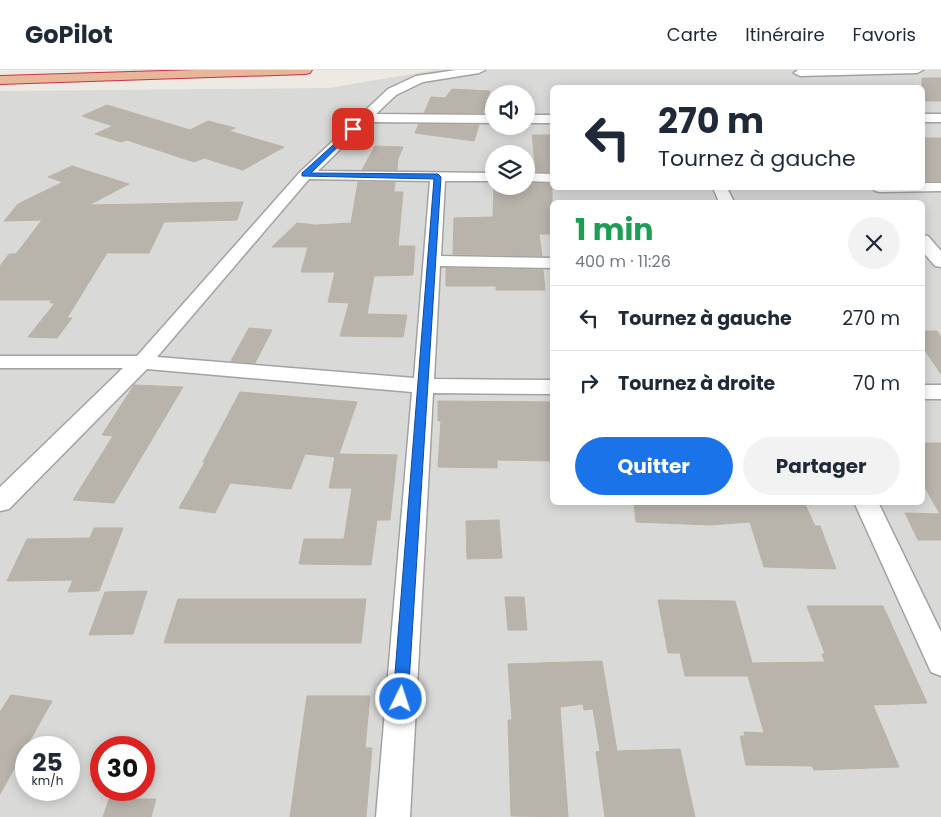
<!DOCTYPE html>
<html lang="fr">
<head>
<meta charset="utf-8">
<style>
	:root { --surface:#fff; --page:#f2f2f3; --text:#1f2937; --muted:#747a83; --line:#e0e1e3; --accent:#1a73e8 }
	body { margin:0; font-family:Poppins,sans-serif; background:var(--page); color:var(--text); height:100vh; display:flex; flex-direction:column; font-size:19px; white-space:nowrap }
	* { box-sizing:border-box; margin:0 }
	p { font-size:16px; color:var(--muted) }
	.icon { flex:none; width:28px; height:28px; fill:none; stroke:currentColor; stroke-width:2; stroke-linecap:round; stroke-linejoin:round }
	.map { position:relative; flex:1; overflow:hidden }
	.sheet { position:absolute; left:550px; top:130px; width:375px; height:305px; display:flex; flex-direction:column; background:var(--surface); border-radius:8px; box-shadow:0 2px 12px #0003 }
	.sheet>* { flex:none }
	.hud { position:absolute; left:550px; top:15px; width:375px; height:105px; border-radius:8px; box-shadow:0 2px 12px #0003; background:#fff; color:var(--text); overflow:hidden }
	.fabs { position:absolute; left:485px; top:15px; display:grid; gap:10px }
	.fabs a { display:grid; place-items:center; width:50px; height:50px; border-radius:50%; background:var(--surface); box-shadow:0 2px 12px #0003; font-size:25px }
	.speed { position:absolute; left:15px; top:666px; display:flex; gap:10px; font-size:25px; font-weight:700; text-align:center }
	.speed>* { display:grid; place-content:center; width:65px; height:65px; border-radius:50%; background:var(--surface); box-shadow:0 2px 12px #0003; line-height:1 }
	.speed small { font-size:12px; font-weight:400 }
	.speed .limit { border:8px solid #d22; background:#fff; color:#111 }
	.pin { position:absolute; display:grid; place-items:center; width:42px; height:42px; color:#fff; margin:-21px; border-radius:10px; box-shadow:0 2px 8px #0006 }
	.me { position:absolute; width:55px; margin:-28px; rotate:4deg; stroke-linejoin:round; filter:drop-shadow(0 0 4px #0008) }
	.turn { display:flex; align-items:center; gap:18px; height:105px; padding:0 25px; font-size:22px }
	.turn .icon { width:65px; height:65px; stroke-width:2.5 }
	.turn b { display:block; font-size:35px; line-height:42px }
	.round { display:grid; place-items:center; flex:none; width:52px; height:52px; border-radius:26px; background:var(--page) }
	.overview { display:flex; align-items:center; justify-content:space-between; height:85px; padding:0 25px }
	h1 { font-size:30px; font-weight:700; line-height:38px; color:#1e9e55 }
	.primary-button { display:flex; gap:10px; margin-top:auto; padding:10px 25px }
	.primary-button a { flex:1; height:58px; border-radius:30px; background:var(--accent); color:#fff; font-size:20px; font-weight:700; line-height:58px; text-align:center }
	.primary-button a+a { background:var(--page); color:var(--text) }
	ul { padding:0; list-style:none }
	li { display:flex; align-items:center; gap:15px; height:65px; padding:0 25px; border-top:1px solid var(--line) }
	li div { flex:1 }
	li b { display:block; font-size:19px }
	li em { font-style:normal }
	header { display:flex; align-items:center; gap:30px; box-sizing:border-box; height:70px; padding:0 25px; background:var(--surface); border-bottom:1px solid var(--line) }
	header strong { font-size:24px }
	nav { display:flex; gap:28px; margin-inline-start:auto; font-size:18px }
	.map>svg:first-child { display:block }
	.residential { fill:#d9d9d8; fill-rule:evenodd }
	.building { fill:#b8b3ab; stroke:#bcb3a6 }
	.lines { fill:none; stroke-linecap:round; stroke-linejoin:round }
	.minor-casing { stroke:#a2a2a2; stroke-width:3 }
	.trunk-casing { stroke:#c6324e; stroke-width:2 }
	.minor { fill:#fff; fill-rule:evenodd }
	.trunk { fill:#e8b699; fill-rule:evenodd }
	.route { fill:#1a73e8; stroke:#114b97 }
</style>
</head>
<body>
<header>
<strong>GoPilot</strong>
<nav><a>Carte</a><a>Itinéraire</a><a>Favoris</a></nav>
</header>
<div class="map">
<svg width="941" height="747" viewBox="0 0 941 747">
	<rect width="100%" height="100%" fill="#eceae2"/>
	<path class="residential" d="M 435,0 L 941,0 L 941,747 L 0,747 L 0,21 L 329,18 ZM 552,18 L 922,18 L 922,118 L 552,118 ZM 494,24 L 526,24 L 526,56 L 494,56 ZM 494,84 L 526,84 L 526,116 L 494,116 ZM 552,132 L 922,132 L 922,432 L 552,432 ZM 26,678 L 69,678 L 69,720 L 26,720 ZM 101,678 L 144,678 L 144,720 L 101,720 Z"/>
	<path class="building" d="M 922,8 L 941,8 L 941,31 L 922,31 Z
		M 452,19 L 490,21 L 483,43 L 424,43 L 431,27 L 445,28 Z
		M 107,35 L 190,60 L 208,51 L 235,58 L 229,61 L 284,77 L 243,100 L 204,88 L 194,92 L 127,70 L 121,72 L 95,64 L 113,56 L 82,46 Z
		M 419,54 L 479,55 L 474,71 L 415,63 Z
		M 532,65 L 552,65 L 552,102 L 536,101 Z
		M 922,68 L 941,68 L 941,111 L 922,111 Z
		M 375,76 L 403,77 L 398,89 L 397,100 L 362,100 Z
		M 72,96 L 129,114 L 89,135 L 243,132 L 237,150 L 164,152 L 149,183 L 107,183 L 67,248 L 72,248 L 57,268 L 28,267 L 55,233 L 50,233 L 51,230 L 0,230 L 0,196 L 9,184 L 16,184 L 42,150 L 4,151 L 18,134 L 63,112 L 48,107 Z
		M 358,112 L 395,112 L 394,122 L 403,122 L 398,176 L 415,176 L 413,205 L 374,206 L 367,244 L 407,245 L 403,267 L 340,266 L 349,233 L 328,232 L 335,202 L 301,202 L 308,177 L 272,177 L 297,153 L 316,155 L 351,153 Z
		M 526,113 L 552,114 L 552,164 L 539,164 L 542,186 L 453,184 L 454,148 L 493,147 L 494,116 L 526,116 Z
		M 446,198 L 543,200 L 545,220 L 496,220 L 496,216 L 446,216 Z
		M 249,258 L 272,260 L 255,293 L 231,291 Z
		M 922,261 L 937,261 L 941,267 L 941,304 L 922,276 Z
		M 134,315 L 183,317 L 114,433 L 73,430 L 113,366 L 102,365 Z
		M 240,322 L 357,332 L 339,384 L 397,385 L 390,450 L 377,450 L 371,495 L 299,494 L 304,469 L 344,469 L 352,418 L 329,418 L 335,387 L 305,384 L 291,419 L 230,413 L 215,443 L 179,438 L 205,392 L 203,392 Z
		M 438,331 L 552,332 L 552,391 L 497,390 L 497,398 L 438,397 L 441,351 L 438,351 Z
		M 922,373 L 941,373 L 941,470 L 918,470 L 905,443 L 940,444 L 922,412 Z
		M 634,432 L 804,432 L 815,456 L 820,456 L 836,499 L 764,497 L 750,452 L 710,455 L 636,452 Z
		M 499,450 L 502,488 L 467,489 L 466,451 Z
		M 94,458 L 123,458 L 99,521 L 68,522 L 73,510 L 7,511 L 27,469 L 90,468 Z
		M 147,521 L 133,564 L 89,565 L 105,522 Z
		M 505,527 L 524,527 L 527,560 L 508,560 Z
		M 178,529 L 366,529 L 361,573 L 164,573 Z
		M 658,530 L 735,531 L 752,593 L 825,592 L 822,584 L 825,584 L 807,536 L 883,536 L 927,633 L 873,635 L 899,697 L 814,700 L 812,696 L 746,695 L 740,666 L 745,666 L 744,662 L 764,663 L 748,606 L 685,606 L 680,583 L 668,583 Z
		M 602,591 L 617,681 L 680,679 L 695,747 L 605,747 L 596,682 L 600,681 L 593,639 L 584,640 L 583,634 L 560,637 L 568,747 L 511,746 L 508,650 L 512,650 L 508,594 Z
		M 11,625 L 52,631 L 0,724 L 0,642 Z
		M 307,626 L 370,626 L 365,678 L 372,678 L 366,747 L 290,747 Z
		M 109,729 L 156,729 L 151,747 L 103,747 Z"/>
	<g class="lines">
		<defs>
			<path id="minor" d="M 456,0 L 485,0 L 479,3 L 423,12 L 396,25 L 376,44 L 494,45 L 494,53 L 368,52 L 318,101 L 494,103 L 494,111 L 445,111 L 441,186 L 552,188 L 552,198 L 440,196 L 434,309 L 552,310 L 552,324 L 433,323 L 410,747 L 376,747 L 412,322 L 147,299 L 9,439 L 0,441 L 0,417 L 123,298 L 0,298 L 0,286 L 137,286 L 300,102 L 388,19 L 416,6 ZM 309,109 L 430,111 L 414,308 L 157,287 Z
				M 923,0 L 917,3 L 800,6 L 794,3 L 798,0 Z
				M 922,44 L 941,44 L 941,52 L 922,52 Z
				M 526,45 L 552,45 L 552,53 L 526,53 Z
				M 526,103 L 552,104 L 552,112 L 526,111 Z
				M 922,113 L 941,113 L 941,121 L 880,122 L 875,121 L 873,118 L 922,118 Z
				M 713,118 L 727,118 L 734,132 L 719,132 Z
				M 922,165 L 928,166 L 941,181 L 941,197 L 935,196 L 922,181 Z
				M 922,315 L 941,315 L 941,329 L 922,329 Z
				M 854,432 L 878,432 L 941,562 L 941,606 L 931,602 Z"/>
			<path id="trunk" d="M 196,0 L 312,0 L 310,3 L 305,4 L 0,14 L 0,6 Z"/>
		</defs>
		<use href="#minor" class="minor-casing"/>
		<use href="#trunk" class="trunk-casing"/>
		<use href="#minor" class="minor"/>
		<use href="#trunk" class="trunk"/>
	</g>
	<path class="route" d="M 353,57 L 355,58 L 355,60 L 311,103 L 438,104 L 441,107 L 408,629 L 406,635 L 401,637 L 395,635 L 393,629 L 434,109 L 302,106 L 302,103 Z"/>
</svg>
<div class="fabs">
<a><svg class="icon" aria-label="sound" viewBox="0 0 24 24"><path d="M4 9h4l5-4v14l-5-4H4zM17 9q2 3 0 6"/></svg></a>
<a><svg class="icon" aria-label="layers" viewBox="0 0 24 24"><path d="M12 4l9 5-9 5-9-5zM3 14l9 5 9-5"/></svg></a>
</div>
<div class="speed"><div>25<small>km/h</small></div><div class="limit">30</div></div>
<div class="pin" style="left:353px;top:59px;background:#d93025"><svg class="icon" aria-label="arrive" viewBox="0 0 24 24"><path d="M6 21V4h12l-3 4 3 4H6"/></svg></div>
<svg class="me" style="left:401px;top:629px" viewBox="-20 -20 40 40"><circle r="17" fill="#1a73e8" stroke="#fff" stroke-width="3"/><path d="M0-11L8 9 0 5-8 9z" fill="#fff"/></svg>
<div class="hud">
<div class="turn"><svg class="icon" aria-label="left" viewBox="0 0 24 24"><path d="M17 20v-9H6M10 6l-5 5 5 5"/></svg><div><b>270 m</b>Tournez à gauche</div></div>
</div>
<section class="sheet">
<div class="overview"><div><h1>1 min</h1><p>400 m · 11:26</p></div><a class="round"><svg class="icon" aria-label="close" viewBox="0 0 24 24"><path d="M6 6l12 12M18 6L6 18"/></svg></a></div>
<ul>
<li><svg class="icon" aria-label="left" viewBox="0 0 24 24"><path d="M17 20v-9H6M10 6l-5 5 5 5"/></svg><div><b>Tournez à gauche</b></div><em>270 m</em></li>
<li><svg class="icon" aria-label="right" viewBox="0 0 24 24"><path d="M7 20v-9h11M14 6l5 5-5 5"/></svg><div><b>Tournez à droite</b></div><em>70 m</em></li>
</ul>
<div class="primary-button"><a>Quitter</a><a>Partager</a></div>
</section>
</div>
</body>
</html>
